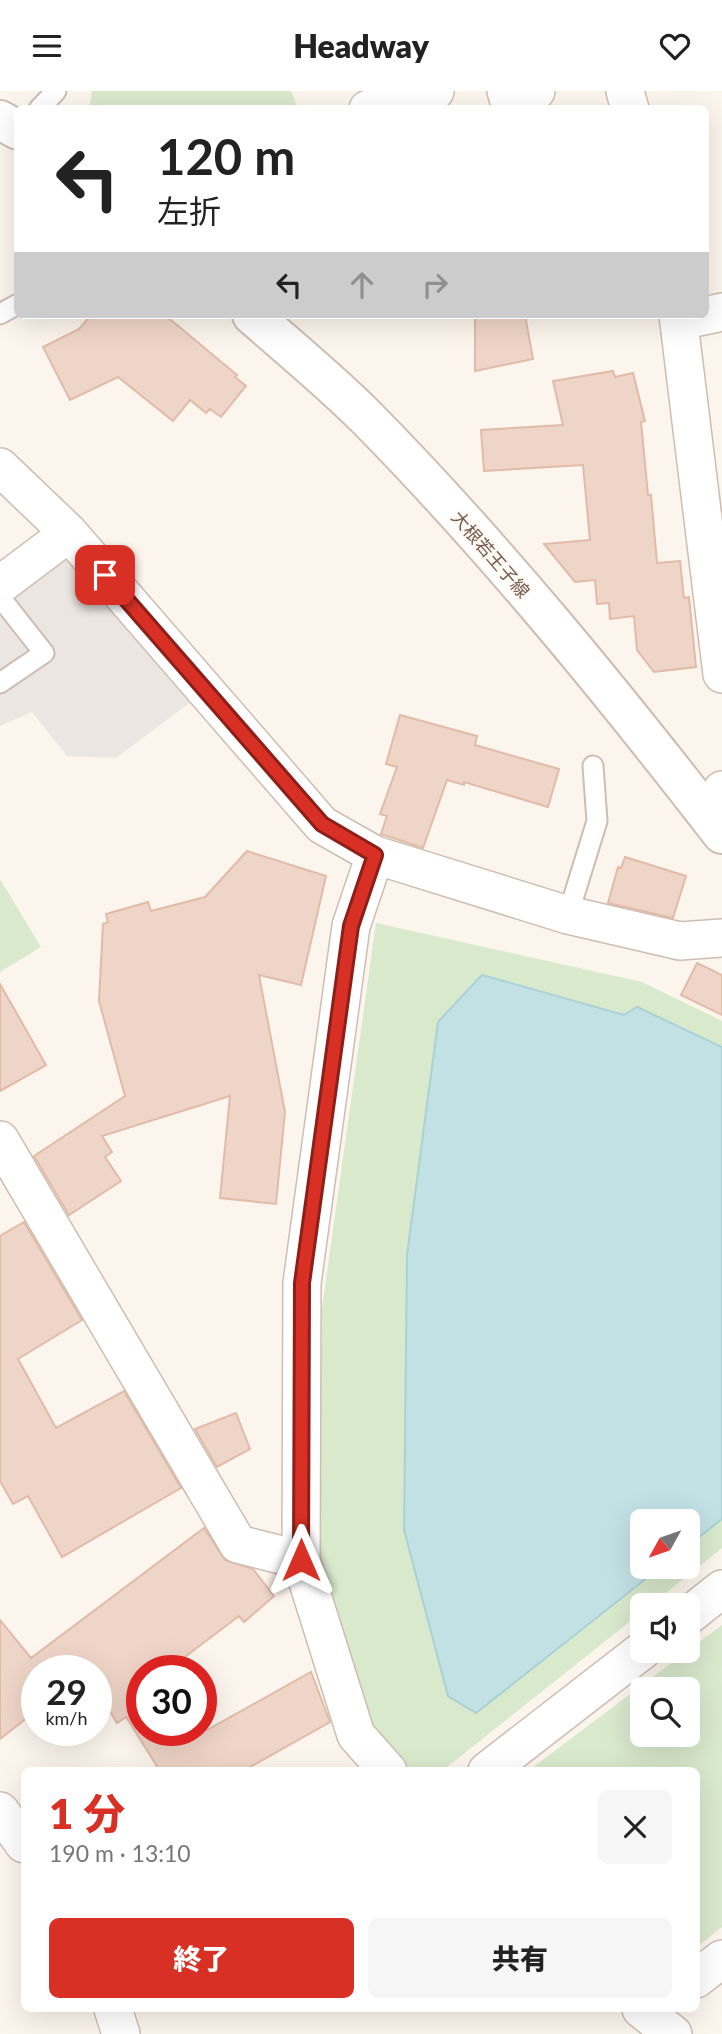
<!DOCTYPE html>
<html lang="ja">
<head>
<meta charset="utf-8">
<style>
	:root { --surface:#fff; --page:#f6f6f6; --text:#222; --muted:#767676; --accent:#d93025 }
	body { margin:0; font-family:Lato,"Noto Sans JP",sans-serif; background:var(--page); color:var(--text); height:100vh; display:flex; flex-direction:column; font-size:26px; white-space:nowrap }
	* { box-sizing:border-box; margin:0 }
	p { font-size:23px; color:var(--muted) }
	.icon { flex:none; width:38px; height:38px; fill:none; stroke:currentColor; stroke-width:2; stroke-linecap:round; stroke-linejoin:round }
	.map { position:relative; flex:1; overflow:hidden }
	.side { position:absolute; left:21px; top:1676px; width:679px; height:245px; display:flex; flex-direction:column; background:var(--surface); border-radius:10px; box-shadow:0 7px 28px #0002 }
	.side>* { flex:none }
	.banner { position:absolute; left:14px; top:14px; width:695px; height:214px; border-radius:10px; box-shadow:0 7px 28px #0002; background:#fff; color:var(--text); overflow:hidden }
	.needle { width:46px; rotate:230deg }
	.controls { position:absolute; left:630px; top:1418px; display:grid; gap:14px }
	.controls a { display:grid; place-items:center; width:70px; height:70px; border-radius:10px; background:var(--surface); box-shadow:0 7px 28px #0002; font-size:35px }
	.speed { position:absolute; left:21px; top:1564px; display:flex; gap:14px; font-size:35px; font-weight:700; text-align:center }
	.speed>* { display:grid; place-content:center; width:91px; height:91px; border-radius:50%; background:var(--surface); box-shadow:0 7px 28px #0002; line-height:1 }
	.speed small { font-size:18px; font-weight:400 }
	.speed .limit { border:10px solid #d22; background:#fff; color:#111 }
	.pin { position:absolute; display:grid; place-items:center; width:60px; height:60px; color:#fff; margin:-30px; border-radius:14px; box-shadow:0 4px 10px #0006 }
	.me { position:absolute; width:77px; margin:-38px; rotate:0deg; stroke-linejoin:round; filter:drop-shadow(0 0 5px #0008) }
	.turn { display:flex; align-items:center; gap:24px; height:147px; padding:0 28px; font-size:32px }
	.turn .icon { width:91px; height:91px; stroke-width:2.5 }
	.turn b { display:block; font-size:49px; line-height:60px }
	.lanes { display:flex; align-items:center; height:66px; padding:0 28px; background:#0003; justify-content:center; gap:35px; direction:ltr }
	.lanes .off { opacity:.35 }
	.round { display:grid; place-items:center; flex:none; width:74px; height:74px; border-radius:10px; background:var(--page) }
	.head { display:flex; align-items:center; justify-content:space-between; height:119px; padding:0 28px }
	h1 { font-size:42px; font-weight:800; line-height:52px; color:var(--accent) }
	.button { display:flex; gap:14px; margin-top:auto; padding:14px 28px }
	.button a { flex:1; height:80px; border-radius:10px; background:var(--accent); color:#fff; font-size:28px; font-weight:800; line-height:80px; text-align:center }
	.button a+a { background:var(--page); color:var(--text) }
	header { display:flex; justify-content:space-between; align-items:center; height:91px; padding:0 28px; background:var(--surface); font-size:32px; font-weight:800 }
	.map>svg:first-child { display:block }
	.industrial { fill:#ece6e2 }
	.green { fill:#d9e9cc; fill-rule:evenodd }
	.water { fill:#c2e1e5; stroke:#a9d1d6; stroke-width:2 }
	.building { fill:#efd5c7; stroke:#e1bba8; stroke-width:2 }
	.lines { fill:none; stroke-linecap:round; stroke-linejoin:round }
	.service-casing { stroke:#cebdb2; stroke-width:23 }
	.minor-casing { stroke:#cebdb2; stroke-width:40 }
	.tertiary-casing { stroke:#cebdb2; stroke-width:42 }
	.service { stroke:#fff; stroke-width:19 }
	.minor { stroke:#fff; stroke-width:37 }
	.tertiary { stroke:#fff; stroke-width:38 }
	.route-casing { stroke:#8d1f18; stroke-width:18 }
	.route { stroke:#d93025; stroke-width:12 }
	.labels { text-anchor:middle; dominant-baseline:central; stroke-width:5; stroke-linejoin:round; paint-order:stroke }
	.street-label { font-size:18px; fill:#765c50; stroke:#fef9f4 }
</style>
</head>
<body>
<header><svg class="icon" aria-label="menu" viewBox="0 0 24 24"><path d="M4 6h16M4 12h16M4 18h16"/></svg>Headway<svg class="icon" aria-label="heart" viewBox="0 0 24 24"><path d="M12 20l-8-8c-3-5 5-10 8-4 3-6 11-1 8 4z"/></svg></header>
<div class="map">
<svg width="722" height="1943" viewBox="0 0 722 1943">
	<rect width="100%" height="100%" fill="#fcf5ed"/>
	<path class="industrial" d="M 59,470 L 69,470 L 192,610 L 116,667 L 67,665 L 32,621 L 0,635 L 0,516 Z"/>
	<path class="green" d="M 92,0 L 291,0 L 298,17 L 89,17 Z
		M 0,788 L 41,856 L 0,881 Z
		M 376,832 L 642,891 L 722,930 L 722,1457 L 651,1514 L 642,1514 L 642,1521 L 442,1680 L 410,1680 L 372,1636 L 317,1460 L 322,1217 ZM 642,1430 L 688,1430 L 688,1475 L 642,1475 Z
		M 722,1534 L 722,1836 L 697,1856 L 696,1680 L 528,1680 ZM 642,1598 L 688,1598 L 688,1643 L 642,1643 Z"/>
	<path class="water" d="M 482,884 L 624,924 L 637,916 L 722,956 L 722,1428 L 688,1455 L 688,1430 L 642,1430 L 642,1475 L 662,1475 L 476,1622 L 448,1605 L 404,1439 L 407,1164 L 438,931 Z"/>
	<path class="building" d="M 91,224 L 165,224 L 237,284 L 235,286 L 246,295 L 221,326 L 210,318 L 206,322 L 190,309 L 173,330 L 118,286 L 70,309 L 43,256 L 79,238 Z
		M 475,224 L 525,224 L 533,268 L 475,280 Z
		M 613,280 L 615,286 L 633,282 L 645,330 L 641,331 L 648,404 L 651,404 L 657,472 L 680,470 L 684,507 L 689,506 L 696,576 L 654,581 L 637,559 L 634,525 L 610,528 L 609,512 L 597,513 L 595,489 L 575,491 L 544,453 L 590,449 L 583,374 L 484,380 L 481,339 L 563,334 L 553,290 Z
		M 400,624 L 477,645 L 475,654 L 559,678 L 548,716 L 464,691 L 464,694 L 447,689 L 423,757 L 381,743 L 387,725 L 380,723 L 397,676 L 386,673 Z
		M 247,760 L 326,785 L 301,894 L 259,884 L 285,1021 L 276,1113 L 220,1107 L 230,1005 L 102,1045 L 112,1061 L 105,1066 L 121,1090 L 69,1124 L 34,1065 L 125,1005 L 99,910 L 103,833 L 108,831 L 106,823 L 148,811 L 151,820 L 205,806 Z
		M 625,766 L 686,785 L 673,827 L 608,812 L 618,776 L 621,777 Z
		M 697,872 L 722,884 L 722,924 L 681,904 Z
		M 0,893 L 46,974 L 0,1000 Z
		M 24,1131 L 82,1229 L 18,1268 L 56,1337 L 124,1300 L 181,1397 L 62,1466 L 28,1405 L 13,1413 L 0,1390 L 0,1145 Z
		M 236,1322 L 250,1358 L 217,1376 L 195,1338 Z
		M 204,1437 L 225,1469 L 253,1478 L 274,1505 L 244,1531 L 239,1525 L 169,1578 L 171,1580 L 142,1580 L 142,1640 L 201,1640 L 201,1630 L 207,1639 L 311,1581 L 330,1631 L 243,1680 L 160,1680 L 126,1626 L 117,1632 L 96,1597 L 96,1580 L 37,1580 L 37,1619 L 0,1648 L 0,1529 L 31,1567 Z"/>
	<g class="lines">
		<defs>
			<path id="service" d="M 39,18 L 56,0
				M 0,223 L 18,213
				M 0,506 L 44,562 L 0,592
				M 568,824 L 597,730 L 593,675"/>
			<path id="minor" d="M 506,0 L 508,7 L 536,0
				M 625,0 L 630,18
				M 368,18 L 435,0
				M 678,224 L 722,583
				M 680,230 L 722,221
				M 0,376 L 69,442 L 322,734 L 375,764 L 568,824 L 680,850 L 722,847
				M 0,494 L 69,442
				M 707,724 L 722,699
				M 375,764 L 351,835 L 302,1192 L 301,1469 L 356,1644 L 388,1680
				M 0,1049 L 238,1453 L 301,1469
				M 688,1525 L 722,1498
				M 487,1680 L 643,1559
				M 0,1720 L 24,1753
				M 696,1888 L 722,1868
				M 113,1918 L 121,1943
				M 641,1918 L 673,1943"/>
			<path id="tertiary" d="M 0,29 L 18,39
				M 252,224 C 291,258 331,291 367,327 C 494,456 612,601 722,743"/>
		</defs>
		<use href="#service" class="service-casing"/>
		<use href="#minor" class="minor-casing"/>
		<use href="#tertiary" class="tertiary-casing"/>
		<use href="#service" class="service"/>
		<use href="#minor" class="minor"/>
		<use href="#tertiary" class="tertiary"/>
	</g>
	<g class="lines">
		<defs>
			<path id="route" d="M 105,484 L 322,733 L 375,764 L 351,835 L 302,1192 L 301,1469"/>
		</defs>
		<use href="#route" class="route-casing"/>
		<use href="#route" class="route"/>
	</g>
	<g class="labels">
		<g class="street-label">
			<text transform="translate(491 463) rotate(49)">大根若王子線</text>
		</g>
	</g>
</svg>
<div class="controls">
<a><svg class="needle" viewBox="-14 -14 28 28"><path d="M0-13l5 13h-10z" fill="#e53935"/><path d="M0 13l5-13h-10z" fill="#767676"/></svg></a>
<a><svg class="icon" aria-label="sound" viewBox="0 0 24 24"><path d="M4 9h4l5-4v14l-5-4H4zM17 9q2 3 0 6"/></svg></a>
<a><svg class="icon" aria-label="search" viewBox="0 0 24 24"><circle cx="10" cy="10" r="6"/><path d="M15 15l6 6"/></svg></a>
</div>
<div class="speed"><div>29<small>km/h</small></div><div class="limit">30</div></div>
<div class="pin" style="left:105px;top:484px;background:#d93025"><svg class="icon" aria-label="arrive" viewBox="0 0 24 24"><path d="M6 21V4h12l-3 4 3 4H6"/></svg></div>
<svg class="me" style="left:301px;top:1469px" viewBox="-20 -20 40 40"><path d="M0-17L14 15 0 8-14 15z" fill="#d93025" stroke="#fff" stroke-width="4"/></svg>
<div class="banner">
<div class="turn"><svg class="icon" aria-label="left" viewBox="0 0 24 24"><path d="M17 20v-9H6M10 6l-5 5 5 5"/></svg><div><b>120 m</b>左折</div></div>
<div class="lanes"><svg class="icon" aria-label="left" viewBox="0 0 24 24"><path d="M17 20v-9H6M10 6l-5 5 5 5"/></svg><svg class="icon off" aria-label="ahead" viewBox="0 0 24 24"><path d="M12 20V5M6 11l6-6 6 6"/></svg><svg class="icon off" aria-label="right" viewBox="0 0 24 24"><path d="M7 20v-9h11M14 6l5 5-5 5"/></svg></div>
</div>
<section class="side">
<div class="head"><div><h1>1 分</h1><p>190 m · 13:10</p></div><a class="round"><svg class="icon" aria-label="close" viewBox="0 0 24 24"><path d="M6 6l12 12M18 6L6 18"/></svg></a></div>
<div class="button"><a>終了</a><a>共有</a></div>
</section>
</div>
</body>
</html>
